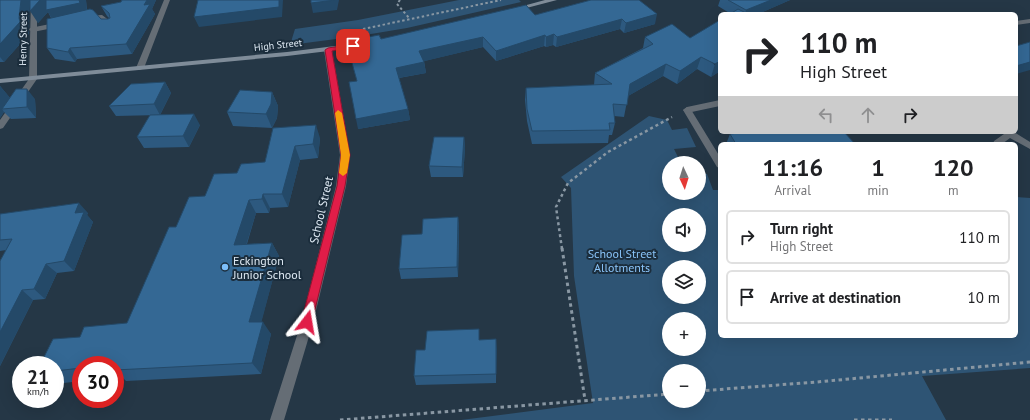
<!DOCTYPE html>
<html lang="en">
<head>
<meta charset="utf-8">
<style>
	:root { --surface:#fff; --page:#f2f2f2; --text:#202124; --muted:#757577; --line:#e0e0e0 }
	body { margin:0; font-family:"PT Sans",sans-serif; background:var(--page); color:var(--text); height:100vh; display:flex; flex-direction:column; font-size:15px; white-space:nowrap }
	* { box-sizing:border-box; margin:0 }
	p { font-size:13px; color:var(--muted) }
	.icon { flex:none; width:22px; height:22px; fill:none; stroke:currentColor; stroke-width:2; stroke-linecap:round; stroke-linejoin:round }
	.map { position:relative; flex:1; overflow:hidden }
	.details { position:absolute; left:718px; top:142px; width:300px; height:196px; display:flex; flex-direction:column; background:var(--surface); border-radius:6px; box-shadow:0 4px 16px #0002 }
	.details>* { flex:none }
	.banner { position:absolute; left:718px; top:12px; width:300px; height:122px; border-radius:6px; box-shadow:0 4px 16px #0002; background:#fff; color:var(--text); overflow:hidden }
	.needle { width:26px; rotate:176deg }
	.controls { position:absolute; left:662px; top:156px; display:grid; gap:8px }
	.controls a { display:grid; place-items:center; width:44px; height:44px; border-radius:50%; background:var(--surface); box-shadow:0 4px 16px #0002; font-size:20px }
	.speed { position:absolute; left:12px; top:356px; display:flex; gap:8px; font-size:20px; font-weight:700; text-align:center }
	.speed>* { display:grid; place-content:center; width:52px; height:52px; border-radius:50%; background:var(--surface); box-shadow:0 4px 16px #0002; line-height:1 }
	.speed small { font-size:10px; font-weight:400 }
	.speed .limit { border:6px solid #d22; background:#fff; color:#111 }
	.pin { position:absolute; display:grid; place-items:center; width:34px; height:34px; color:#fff; margin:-17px; border-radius:8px; box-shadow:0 2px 6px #0006 }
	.me { position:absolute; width:44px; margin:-22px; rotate:14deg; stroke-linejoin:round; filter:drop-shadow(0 0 3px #0008) }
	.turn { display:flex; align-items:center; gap:14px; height:84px; padding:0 16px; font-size:18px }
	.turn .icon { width:52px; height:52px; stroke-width:2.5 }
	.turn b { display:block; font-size:28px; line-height:34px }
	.lanes { display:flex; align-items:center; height:38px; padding:0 16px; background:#0003; justify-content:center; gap:20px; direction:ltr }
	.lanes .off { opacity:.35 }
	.eta { display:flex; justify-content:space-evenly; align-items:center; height:68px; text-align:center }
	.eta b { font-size:24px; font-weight:800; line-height:28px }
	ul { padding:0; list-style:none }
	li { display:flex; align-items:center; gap:12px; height:54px; margin:0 8px 6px; padding:0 8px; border:2px solid var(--line); border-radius:6px }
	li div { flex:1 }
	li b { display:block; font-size:15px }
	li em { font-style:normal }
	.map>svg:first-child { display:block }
	.green { fill:#2e5474; fill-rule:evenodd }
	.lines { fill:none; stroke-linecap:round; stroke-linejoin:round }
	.path-far2 { stroke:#8997a3; stroke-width:2; stroke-dasharray:2.5 2.5; stroke-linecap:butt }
	.path-far1 { stroke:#8997a3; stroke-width:2.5; stroke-dasharray:3 3; stroke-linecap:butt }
	.path { stroke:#8997a3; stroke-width:3; stroke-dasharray:3.5 3.5; stroke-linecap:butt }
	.service { fill:#656d75; fill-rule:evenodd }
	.minor { fill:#656d75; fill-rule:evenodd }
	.secondary { fill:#7f8c99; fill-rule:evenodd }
	.wall { fill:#2d597f }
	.shaded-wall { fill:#244968 }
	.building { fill:#346894; stroke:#244968 }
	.route { fill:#e11d48; stroke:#92132f }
	.slow { fill:#f59e0b }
	.poi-dot { fill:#7cbef9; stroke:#1b2d3c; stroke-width:1.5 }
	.labels { text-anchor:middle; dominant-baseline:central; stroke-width:4; stroke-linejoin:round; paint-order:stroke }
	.far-street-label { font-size:10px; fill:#dfeaf4; stroke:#1b2d3c }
	.street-label { font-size:12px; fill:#dfeaf4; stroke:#1b2d3c }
	.park-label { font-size:12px; fill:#8ac4f9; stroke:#1b2d3c }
	.poi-label { font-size:12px; fill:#dfeaf4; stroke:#1b2d3c; text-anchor:start }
</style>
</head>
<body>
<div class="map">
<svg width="1030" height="420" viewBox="0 0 1030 420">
	<rect width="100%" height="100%" fill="#253746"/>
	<path class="green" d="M 459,0 L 519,0 L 521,2 L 407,28 L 359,36 L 290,45 L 295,29 L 358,20 Z
		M 649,116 L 667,120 L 672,130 L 687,128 L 696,147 L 674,149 L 681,163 L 669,163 L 669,193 L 699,193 L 699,174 L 707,174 L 713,190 L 720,190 L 720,336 L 1016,336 L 1016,197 L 1030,198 L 1030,368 L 922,376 L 946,420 L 461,420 L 593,403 L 574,276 L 571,188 L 561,177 ZM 669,215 L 699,215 L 699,245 L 669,245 ZM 669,267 L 699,267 L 699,297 L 669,297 ZM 669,319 L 699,319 L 699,349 L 669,349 ZM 669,371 L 699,371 L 699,401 L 669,401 Z"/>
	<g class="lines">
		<path class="path-far2" d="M 400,0 L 397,4 L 410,19
			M 363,29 L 501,0"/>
		<path class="path-far1" d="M 562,249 L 556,207 L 568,183 L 608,152 L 672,117"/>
		<path class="path" d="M 562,248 L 585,400
			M 699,391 L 817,382 L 1030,362
			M 340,420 L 669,394
			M 854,420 L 892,420"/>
		<path class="service" d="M 164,0 L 170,0 L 144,68 L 140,70 L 137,70 L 136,68 Z
			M 102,15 L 114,24 L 114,28 L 108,28 L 100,19 L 86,20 L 82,18 L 86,16 Z
			M 60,22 L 63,22 L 63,26 L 33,32 L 29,30 L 30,28 Z
			M 687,107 L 690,108 L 720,157 L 720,168 L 717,167 L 683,110 Z"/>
		<path class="minor" d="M 31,0 L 37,0 L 37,79 L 3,128 L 0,129 L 0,120 L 29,79 Z
			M 1030,19 L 1030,23 L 1016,25 L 1016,21 Z
			M 325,48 L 331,48 L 332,50 L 350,155 L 346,186 L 313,323 L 284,420 L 270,420 L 301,323 L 336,186 L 340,155 L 324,50 Z
			M 720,100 L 720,106 L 687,113 L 683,110 L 687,107 Z
			M 1003,132 L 1014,132 L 1030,142 L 1030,149 L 1010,138 L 1002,144 L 993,144 L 994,141 L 1004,134 Z"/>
		<path class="secondary" d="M 545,0 L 557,0 L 515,11 L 512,9 Z
			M 359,43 L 362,43 L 362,47 L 287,56 L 0,83 L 0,79 L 287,52 Z"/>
	</g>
	<path class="wall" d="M 0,0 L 30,0 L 28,29 L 29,34 L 4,62 L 0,62 Z
		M 30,0 L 86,0 L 87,10 L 101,19 L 108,19 L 109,18 L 107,16 L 101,6 L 121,2 L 122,0 L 156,0 L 152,9 L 155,14 L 132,54 L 77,59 L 75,62 L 55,59 L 47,48 L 51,18 L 48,12 L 38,23 Z
		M 591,0 L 655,24 L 624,33 L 620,29 L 556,47 L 553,45 L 546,47 L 544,46 L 496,61 L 483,47 L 424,61 L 426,73 L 399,78 L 408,109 L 410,120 L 358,129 L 381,39 L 535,15 Z
		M 720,0 L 790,0 L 758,14 L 731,14 L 718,6 Z
		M 645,37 L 690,38 L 720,71 L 711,77 L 697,69 L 677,84 L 663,76 L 628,96 L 624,117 L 614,116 L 615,123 L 612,135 L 609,135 L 608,143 L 532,144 L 527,121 L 525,100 L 526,88 L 594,85 L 595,73 L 643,48 Z
		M 165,82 L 171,93 L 160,115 L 116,116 L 109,106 Z
		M 0,86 L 10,98 L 35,99 L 36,118 L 11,119 L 4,112 L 0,118 Z
		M 272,92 L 278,106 L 277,118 L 272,128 L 233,126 L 227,112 Z
		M 200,125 L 189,147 L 144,148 L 137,137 Z
		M 273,128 L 320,138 L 318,158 L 300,160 L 288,207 L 270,208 L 269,213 L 256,213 L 247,244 L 272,243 L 279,256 L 261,322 L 271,334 L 261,374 L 126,381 L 122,377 L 115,378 L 115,365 L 81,365 L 81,381 L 55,384 L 55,365 L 80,337 L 127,323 L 176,227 L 205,196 L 237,173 L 265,162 Z
		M 730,134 L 855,144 L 726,144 Z
		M 464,137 L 465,148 L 463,177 L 431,177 L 429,166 Z
		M 88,213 L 87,215 L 93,222 L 74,271 L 57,273 L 45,299 L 33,300 L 0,366 L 0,261 L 6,250 L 0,251 L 0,214 Z
		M 458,217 L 459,228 L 458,277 L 401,279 L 399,269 L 422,234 Z
		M 496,339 L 496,383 L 416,385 L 414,376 L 425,350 Z"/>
	<path class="shaded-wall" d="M 21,0 L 30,0 L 28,29 L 29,34 L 4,62 L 0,57 L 0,44 L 19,18 Z
		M 40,0 L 86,0 L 87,14 L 54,22 L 48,12 L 38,23 L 30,11 Z
		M 147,0 L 156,0 L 152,9 L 155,14 L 132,54 L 126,44 Z
		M 279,0 L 283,0 L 282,17 L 199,27 L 194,17 Z
		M 335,0 L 339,0 L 337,10 L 313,13 L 311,3 Z
		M 771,0 L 790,0 L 758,14 L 745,14 L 746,10 Z
		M 657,14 L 655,24 L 624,33 L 626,23 Z
		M 622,19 L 620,29 L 556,47 L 557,37 Z
		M 554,34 L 553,45 L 546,47 L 546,37 Z
		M 545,35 L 544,46 L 496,61 L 496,51 Z
		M 483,37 L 483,47 L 421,62 L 419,51 Z
		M 70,48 L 77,59 L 75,62 L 68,52 Z
		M 701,57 L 697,69 L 677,84 L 680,71 Z
		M 720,61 L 720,71 L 711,77 L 715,64 Z
		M 424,62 L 426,73 L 398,78 L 396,68 Z
		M 1030,62 L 1030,70 L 1016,74 L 1016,66 Z
		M 666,64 L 663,76 L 628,96 L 630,84 Z
		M 165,82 L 171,93 L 160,115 L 154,104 Z
		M 0,86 L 12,100 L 2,109 L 4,112 L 0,118 Z
		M 27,89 L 35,99 L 36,118 L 27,107 Z
		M 272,92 L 278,106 L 277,118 L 272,128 L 266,114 Z
		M 408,109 L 410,120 L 358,129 L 356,119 Z
		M 194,114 L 200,125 L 189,147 L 183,136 Z
		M 316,125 L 320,138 L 318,158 L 313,144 Z
		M 464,137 L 465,148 L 463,177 L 462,167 Z
		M 295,146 L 300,160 L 288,207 L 282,194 Z
		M 263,194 L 270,208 L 269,213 L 262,199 Z
		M 249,200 L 256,213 L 242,258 L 234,245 Z
		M 79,203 L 88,213 L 87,215 L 93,222 L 74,271 L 64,261 L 75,213 Z
		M 458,217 L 459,228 L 458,277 L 457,267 Z
		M 272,243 L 279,256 L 258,335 L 249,322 Z
		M 46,264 L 57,273 L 45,299 L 34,289 Z
		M 22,290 L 33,300 L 0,366 L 0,332 Z
		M 263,322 L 271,334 L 261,374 L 252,363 Z
		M 496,339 L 497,349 L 496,383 Z"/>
	<path class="building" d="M 0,0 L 21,0 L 19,18 L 20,22 L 0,44 Z
		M 30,0 L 40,0 L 30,11 Z
		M 46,0 L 79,0 L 80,3 L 46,10 Z
		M 122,0 L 147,0 L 144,5 L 150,4 L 126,44 L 70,48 L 68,52 L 47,48 L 47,19 L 90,9 L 93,10 L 101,19 L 108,19 L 110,18 L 109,13 L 101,6 L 121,2 Z
		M 198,0 L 279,0 L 279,7 L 194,17 Z
		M 311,0 L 335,0 L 311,3 Z
		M 591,0 L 639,0 L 657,14 L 626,23 L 622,19 L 557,37 L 554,34 L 546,37 L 545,35 L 496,51 L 483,37 L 419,51 L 424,62 L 396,68 L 408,109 L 356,119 L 349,82 L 357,81 L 346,41 L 379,35 L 381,39 L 526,5 L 535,15 Z
		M 728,0 L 771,0 L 746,10 Z
		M 738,9 L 748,14 L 730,14 Z
		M 720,20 L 720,61 L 715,64 L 701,57 L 680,71 L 666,64 L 630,84 L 627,105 L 613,104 L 615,123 L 609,123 L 610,130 L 532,131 L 527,109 L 526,88 L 612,84 L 595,73 L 653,44 L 645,37 L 672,24 L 690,38 Z
		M 1030,42 L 1030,62 L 1016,66 L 1016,46 Z
		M 165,82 L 154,104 L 109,106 L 131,84 Z
		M 16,89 L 27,89 L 27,107 L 2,109 Z
		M 240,90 L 272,92 L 271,104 L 266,114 L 227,112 Z
		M 194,114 L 183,136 L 137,137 L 150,115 Z
		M 316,125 L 313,144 L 295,146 L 282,194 L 263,194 L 262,199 L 249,200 L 234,245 L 272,243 L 249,322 L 263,322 L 252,363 L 115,370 L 115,365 L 81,365 L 81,368 L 55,371 L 55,365 L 40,365 L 53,339 L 80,337 L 84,327 L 127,323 L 169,227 L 176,227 L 189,197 L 205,196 L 214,174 L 237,173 L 241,164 L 265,162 L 273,128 Z
		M 747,132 L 844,132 L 855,144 L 736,144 L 730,134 Z
		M 434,137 L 464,137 L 462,167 L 429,166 Z
		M 79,203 L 75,213 L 84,212 L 64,261 L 46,264 L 34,289 L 22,290 L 0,332 L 0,261 L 12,239 L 0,240 L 0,214 Z
		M 458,217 L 457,267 L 399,269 L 402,235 L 422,234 L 423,219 Z
		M 479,329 L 479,340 L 496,339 L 496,374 L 414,376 L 416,350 L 425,350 L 427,331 Z"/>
	<path class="route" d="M 353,44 L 355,44 L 355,47 L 332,51 L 350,155 L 345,186 L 312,322 L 311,326 L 307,327 L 303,326 L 301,322 L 337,186 L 341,155 L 325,50 L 328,48 Z"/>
	<path class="slow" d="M 338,110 L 342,113 L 350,155 L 347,173 L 343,176 L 339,173 L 341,155 L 335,113 Z"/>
	<circle class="poi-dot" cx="225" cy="267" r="4"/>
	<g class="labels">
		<g class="far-street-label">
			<text transform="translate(23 39) rotate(-89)">Henry Street</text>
			<text transform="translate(278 45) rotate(-6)">High Street</text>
		</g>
		<g class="street-label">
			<text transform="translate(321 210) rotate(-77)">School Street</text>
		</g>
		<g class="park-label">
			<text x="622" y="253">School Street<tspan x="622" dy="14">Allotments</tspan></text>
		</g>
		<g class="poi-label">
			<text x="233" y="260">Eckington<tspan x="233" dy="14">Junior School</tspan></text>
		</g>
	</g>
</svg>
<div class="controls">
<a><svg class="needle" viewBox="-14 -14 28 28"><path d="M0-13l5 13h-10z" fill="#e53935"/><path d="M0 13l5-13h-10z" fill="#757577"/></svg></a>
<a><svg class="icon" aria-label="sound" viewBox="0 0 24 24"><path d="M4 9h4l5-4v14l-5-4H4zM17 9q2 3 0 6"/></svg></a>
<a><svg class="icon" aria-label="layers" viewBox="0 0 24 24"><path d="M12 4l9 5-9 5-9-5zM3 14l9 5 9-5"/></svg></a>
<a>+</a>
<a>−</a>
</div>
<div class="speed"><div>21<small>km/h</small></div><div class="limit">30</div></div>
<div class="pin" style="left:353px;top:46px;background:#d93025"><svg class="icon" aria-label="arrive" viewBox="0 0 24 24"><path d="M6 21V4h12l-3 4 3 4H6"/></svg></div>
<svg class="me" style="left:307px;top:322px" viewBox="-20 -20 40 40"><path d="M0-17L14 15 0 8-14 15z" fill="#e11d48" stroke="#fff" stroke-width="4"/></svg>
<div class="banner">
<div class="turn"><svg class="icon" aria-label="right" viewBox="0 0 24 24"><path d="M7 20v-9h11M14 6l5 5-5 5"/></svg><div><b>110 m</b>High Street</div></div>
<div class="lanes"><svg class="icon off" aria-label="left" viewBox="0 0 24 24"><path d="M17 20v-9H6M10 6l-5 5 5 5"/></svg><svg class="icon off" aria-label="ahead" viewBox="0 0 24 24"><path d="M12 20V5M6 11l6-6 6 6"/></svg><svg class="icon" aria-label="right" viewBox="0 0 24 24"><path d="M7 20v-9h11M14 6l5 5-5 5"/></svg></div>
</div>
<section class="details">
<div class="eta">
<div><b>11:16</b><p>Arrival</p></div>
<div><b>1</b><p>min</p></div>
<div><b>120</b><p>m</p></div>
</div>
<ul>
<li><svg class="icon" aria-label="right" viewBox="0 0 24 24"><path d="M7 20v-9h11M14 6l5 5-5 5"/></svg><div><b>Turn right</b><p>High Street</p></div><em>110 m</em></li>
<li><svg class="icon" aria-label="arrive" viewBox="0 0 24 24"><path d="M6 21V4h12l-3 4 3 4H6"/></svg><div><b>Arrive at destination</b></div><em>10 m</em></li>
</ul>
</section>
</div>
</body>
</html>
